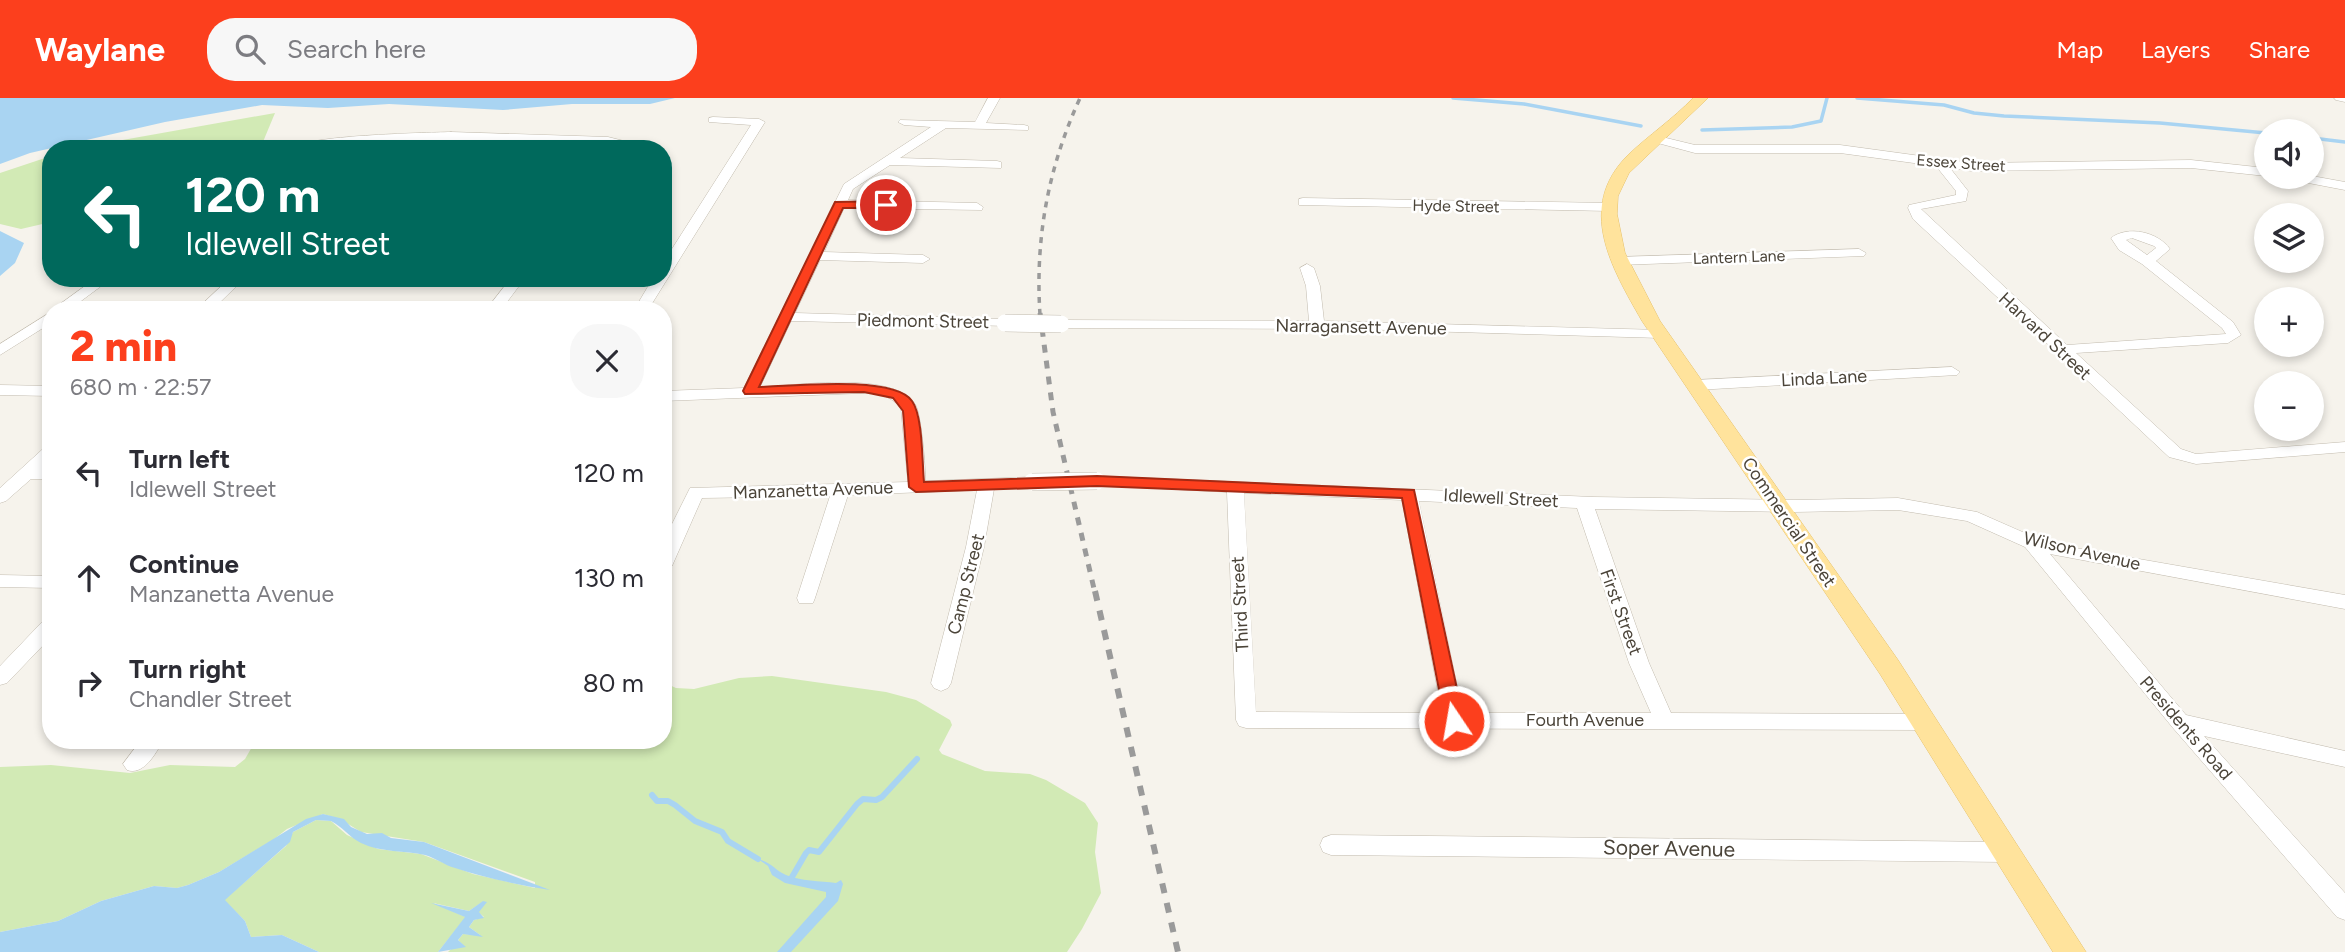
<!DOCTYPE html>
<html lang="en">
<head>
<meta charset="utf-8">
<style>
	:root { --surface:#fff; --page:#f7f7f7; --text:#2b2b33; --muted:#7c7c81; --accent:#fc3f1d }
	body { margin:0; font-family:Figtree,sans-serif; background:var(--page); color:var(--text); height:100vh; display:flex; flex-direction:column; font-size:26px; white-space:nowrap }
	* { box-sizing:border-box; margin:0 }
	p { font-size:23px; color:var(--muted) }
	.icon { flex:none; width:38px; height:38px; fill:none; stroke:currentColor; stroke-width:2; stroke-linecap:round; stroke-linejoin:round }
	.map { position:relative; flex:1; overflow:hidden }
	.sheet { position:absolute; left:42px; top:203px; width:630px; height:448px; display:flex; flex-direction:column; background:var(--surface); border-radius:28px; box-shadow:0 4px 10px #0003 }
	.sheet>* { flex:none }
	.guide { position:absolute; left:42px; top:42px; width:630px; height:147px; border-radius:28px; box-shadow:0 4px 10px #0003; background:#00695c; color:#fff; overflow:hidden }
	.controls { position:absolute; left:2254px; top:21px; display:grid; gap:14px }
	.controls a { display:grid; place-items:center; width:70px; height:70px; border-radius:50%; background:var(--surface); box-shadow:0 4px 10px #0003; font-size:35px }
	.pin { position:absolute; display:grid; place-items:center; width:60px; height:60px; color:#fff; margin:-30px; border:4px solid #fff; border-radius:50%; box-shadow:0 2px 7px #0007 }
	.me { position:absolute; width:77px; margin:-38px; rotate:348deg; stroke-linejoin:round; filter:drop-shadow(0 0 5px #0008) }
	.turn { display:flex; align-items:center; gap:24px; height:147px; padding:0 28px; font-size:32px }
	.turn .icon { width:91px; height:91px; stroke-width:2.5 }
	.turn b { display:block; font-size:49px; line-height:60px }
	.round { display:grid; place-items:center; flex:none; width:74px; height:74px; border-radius:28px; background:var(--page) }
	.headline { display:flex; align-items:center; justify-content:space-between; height:119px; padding:0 28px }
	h1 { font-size:42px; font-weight:800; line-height:52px; color:var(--accent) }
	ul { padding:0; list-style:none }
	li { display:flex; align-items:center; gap:21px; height:105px; padding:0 28px }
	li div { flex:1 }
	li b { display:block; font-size:26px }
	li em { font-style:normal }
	header { display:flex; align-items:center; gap:42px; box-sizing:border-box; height:98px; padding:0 35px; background:var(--accent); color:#fff }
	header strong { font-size:33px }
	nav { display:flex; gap:38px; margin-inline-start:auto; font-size:24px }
	.search { width:490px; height:63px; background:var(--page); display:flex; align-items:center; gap:18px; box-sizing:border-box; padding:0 24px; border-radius:28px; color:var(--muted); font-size:26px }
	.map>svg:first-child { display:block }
	.green { fill:#d2eab5 }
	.water { fill:#a9d4f2 }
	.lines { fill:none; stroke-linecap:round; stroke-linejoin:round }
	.stream-far1 { stroke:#a9d4f2; stroke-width:3.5 }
	.stream { stroke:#a9d4f2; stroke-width:6 }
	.minor-casing { stroke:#c2bbae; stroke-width:1 }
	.major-casing { stroke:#e6c16a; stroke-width:1 }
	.minor { fill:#fff; fill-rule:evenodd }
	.major { fill:#ffe39c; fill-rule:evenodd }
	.rail-far2 { stroke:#9a9a9a; stroke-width:3.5; stroke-dasharray:6 6; stroke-linecap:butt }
	.rail-far1 { stroke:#9a9a9a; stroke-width:5; stroke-dasharray:8 8; stroke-linecap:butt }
	.rail { stroke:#9a9a9a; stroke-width:6; stroke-dasharray:10 10; stroke-linecap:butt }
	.minor-bridge-casing { stroke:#c2bbae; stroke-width:18; stroke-linecap:butt }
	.minor-bridge { stroke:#fff; stroke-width:17 }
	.route { fill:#fc3f1d; stroke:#a42913; stroke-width:2 }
	.labels { text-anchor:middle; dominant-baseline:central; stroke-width:5; stroke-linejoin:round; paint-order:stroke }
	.far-street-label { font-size:16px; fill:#4b4439; stroke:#fff }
	.street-label { font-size:18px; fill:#4b4439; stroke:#fff }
	.near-street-label { font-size:21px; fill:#4b4439; stroke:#fff }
</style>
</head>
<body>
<header>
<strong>Waylane</strong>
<div class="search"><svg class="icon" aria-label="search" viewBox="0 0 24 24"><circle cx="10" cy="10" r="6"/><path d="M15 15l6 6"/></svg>Search here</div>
<nav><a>Map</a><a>Layers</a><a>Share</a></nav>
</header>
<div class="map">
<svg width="2345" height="854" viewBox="0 0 2345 854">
	<rect width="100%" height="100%" fill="#f6f3ec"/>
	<path class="green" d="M 275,15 L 260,51 L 72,51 Z
		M 51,58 L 51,124 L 21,131 L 0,126 L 0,75 Z
		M 772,578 L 886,594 L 916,602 L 950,622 L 952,627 L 939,652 L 942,656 L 985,673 L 1030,676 L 1046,682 L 1085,705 L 1098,725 L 1095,754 L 1101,795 L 1082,831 L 1067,854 L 448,854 L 452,850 L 464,848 L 458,842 L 463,836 L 480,837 L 469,829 L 474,822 L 484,819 L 478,814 L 484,803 L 469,813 L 433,805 L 466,819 L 438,854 L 319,854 L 282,837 L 251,839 L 245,823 L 224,802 L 286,748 L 293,734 L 316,722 L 331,723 L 347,737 L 378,751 L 421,756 L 473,776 L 535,790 L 535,784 L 424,744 L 361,734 L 340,721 L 323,716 L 287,731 L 273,742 L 219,774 L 188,787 L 177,790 L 154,788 L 101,803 L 58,823 L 0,834 L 0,669 L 51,667 L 130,675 L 170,667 L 235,669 L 245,661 L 256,642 L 663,642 L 663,584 L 676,590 L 694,591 L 739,580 Z"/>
	<path class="water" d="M 0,0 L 675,0 L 650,6 L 572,6 L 503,12 L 389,6 L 328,10 L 262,7 L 165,24 L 30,55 L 0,66 Z
		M 0,133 L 24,145 L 15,165 L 0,178 Z
		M 323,716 L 344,721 L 351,729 L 367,736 L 382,735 L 391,740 L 424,744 L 550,792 C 518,787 486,780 455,770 C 444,767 436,760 425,757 C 404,752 382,755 361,745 C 349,739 343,729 331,723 L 316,722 L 293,734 L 290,744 L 225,802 L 245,823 L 251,839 L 282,837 L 319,854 L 0,854 L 0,834 L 58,823 L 101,803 L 154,788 L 177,790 L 188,787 L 219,774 L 306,721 Z
		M 758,761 C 771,764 775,772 786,777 C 800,783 821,783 836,785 L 841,782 L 843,786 L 838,803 L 791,854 L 777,854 L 826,799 L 826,794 L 785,785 L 772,777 L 768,768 Z
		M 483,803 L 487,804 L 479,814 L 484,820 L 474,822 L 469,829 L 483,839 L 463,836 L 458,842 L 466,849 L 438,854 L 465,819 L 431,805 L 469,813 Z"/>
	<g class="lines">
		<path class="stream-far1" d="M 1453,0 L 1524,6 L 1641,28
			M 1857,0 L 1944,7 L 1974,15 L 2004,18 L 2160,25 L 2266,35
			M 1702,32 L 1792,29 L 1821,23 L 1827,0
			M 2312,40 L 2345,44"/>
		<path class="stream" d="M 652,697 L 657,703 L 668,703 L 675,707 L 695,723 L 722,734 L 728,743 L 758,761
			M 792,779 L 806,755 L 809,752 L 819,754 L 857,706 L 863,701 L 876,702 L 882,699 L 917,661"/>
		<defs>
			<path id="minor" d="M 988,0 L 1000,0 L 986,25 L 1024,27 L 1028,28 L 1028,32 L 946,30 L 900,60 L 997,63 L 1001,64 L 1001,70 L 890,67 L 853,91 L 848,102 L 977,105 L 983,109 L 982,112 L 844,110 L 824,154 L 923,157 L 930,161 L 923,165 L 820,162 L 795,215 L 1005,221 L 1012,225 L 1010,228 L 791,223 L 760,289 C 794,288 898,272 916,308 C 921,318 926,371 925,383 L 1032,379 L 1040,384 L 1032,389 L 994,391 L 984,449 L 951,585 L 948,590 L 941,593 L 934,590 L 931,585 L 966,449 L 977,392 L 848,397 L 815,500 L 813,505 L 799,505 L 797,500 L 830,398 L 702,400 L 672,468 L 663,474 L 663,444 L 690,390 L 908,384 L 901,310 C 891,298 879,295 864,295 L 663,303 L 663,293 L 744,290 L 844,86 L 931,29 L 904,27 L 898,24 L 900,22 L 975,24 Z
				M 2334,0 L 2345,0 L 2345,4 L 2336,2 Z
				M 713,19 L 759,21 L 765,24 L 648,212 L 634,212 L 653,180 L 663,180 L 663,165 L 751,27 L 709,24 L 709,20 Z
				M 451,34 L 608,39 L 624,43 L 627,51 L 615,51 L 608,47 L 569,44 L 451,42 L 288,51 C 308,37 421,35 451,34 Z
				M 1658,38 L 1695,47 L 1840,47 L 1972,65 L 2191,62 L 2266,70 L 2266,78 L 2191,70 L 1972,73 L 1950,70 L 1968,93 L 1966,103 L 1921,111 L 2067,247 L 2226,236 L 2222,230 L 2142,166 L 2119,152 L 2111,140 C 2128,127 2158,134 2170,151 L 2156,163 L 2233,224 L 2241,237 L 2228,245 L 2076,255 L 2181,351 L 2196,356 L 2345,344 L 2345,354 L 2196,366 L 2169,359 L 2059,256 L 2055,255 L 2053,251 L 1913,121 L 1908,110 L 1909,107 L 1956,97 L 1956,93 L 1936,68 L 1840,55 L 1695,55 L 1654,44 L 1654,40 ZM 2132,140 L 2154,148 L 2156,150 L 2147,157 L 2126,142 Z
				M 2312,78 L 2345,84 L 2345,92 L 2298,83 L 2292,79 Z
				M 1303,100 L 1610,105 L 1616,109 L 1610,113 L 1299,107 L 1299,101 Z
				M 1859,151 L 1866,155 L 1864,158 L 1619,167 L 1612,163 L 1619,159 Z
				M 1307,166 L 1314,170 L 1320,188 L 1324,223 L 1661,232 L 1668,236 L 1661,240 L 1352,231 L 1061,230 L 1054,226 L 1061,222 L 1309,223 L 1306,188 L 1300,170 Z
				M 96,180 L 112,180 L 69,212 L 52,212 Z
				M 230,180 L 245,180 L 212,212 L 196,212 Z
				M 511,180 L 525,180 L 501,212 L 486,212 Z
				M 51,214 L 51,225 L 0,257 L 0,246 Z
				M 1952,269 L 1960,274 L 1957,277 L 1696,292 L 1688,287 L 1696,282 Z
				M 0,287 L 51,288 L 51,298 L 0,297 Z
				M 51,348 L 51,362 L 42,370 L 51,371 L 51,381 L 31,381 L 6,403 L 0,405 L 0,390 L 45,349 Z
				M 1097,378 L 1593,399 L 1794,402 L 1898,400 L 1977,414 L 2036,440 L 2070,449 L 2345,497 L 2345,511 L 2050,456 L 2186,617 L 2345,653 L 2345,669 L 2204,638 L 2345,795 L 2345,822 L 2337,819 L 2173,630 L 2025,449 L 1967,423 L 1898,412 L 1794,414 L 1595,411 L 1649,565 L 1671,615 L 1925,616 L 1932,618 L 1935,624 L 1932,630 L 1925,632 L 1246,630 L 1239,628 L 1236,622 L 1227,394 L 1091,387 L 1089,383 L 1091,379 ZM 1244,395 L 1402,402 L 1442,615 L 1256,614 ZM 1419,403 L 1577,410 L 1629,565 L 1651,615 L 1463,615 Z
				M 0,477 L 51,478 L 51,490 L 0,489 Z
				M 51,520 L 51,539 L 7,585 L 0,587 L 0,568 L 44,522 Z
				M 141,642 L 163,642 C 156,656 143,678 127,672 L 123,666 Z
				M 1331,737 L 2007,744 L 2015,747 L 2018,754 L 2015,761 L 2007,764 L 1331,757 L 1323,754 L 1320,747 L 1323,740 Z"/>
			<path id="major" d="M 1693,0 L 1708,0 L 1629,75 L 1618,98 L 1617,116 L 1625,155 L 1660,223 L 1898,562 L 2086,854 L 2053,854 L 1880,576 L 1642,223 C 1611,169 1576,109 1628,57 C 1649,37 1673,21 1693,0 Z"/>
		</defs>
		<use href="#minor" class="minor-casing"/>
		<use href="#major" class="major-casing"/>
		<use href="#minor" class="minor"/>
		<use href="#major" class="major"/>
		<path class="rail-far2" d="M 1040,217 C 1035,140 1048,70 1080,0"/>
		<path class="rail-far1" d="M 1040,215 L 1053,314 L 1095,495"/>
		<path class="rail" d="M 1095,493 L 1178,854"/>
		<defs>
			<path id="minor-bridge" d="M 1005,225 L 1061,226
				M 1032,384 L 1097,383"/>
		</defs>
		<use href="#minor-bridge" class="minor-bridge-casing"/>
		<use href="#minor-bridge" class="minor-bridge"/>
	</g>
	<path class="route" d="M 835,104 L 886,103 L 892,107 L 886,110 L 843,110 L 759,289 C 791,288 894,277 912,303 C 923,318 922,364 924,384 L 1097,378 L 1414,392 L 1464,623 L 1461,628 L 1454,630 L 1448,628 L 1445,623 L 1402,400 L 1097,388 L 916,394 L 909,389 L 903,313 L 893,300 L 864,294 L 745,296 L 743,293 Z"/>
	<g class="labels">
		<g class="far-street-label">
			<text transform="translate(1961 65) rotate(4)">Essex Street</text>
			<text transform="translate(1456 108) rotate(1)">Hyde Street</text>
			<text transform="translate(1739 159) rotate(-2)">Lantern Lane</text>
		</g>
		<g class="street-label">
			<text transform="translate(923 223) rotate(1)">Piedmont Street</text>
			<text transform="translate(1361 229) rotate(1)">Narragansett Avenue</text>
			<text transform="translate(2045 238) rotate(43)">Harvard Street</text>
			<text transform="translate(1824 280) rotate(-3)">Linda Lane</text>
			<text transform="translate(813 392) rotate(-2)">Manzanetta Avenue</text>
			<text transform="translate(1501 400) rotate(3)">Idlewell Street</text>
			<text transform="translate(1789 424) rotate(56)">Commercial Street</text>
			<text transform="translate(2082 453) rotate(13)">Wilson Avenue</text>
			<text transform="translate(966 486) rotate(-76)">Camp Street</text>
			<text transform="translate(1240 506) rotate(-93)">Third Street</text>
			<text transform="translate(1621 514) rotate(70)">First Street</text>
			<text x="1585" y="622">Fourth Avenue</text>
			<text transform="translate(2186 630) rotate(49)">Presidents Road</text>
		</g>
		<g class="near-street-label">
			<text transform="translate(1669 750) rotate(1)">Soper Avenue</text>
		</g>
	</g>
</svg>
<div class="controls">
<a><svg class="icon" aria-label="sound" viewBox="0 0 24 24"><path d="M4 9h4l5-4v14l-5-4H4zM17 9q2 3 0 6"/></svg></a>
<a><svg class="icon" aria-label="layers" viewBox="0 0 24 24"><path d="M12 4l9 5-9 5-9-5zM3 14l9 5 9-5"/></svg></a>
<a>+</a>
<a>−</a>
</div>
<div class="pin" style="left:886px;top:107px;background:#d93025"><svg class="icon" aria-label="arrive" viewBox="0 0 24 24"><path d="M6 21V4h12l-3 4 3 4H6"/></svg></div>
<svg class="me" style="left:1454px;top:623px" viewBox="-20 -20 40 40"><circle r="17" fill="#fc3f1d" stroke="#fff" stroke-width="3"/><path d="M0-11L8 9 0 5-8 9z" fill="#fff"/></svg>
<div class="guide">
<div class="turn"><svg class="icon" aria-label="left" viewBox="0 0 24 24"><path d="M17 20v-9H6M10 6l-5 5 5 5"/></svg><div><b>120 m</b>Idlewell Street</div></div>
</div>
<section class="sheet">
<div class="headline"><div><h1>2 min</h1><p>680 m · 22:57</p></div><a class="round"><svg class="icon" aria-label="close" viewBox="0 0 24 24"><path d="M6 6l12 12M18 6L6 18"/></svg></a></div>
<ul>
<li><svg class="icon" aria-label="left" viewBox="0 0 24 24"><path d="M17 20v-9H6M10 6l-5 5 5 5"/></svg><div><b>Turn left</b><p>Idlewell Street</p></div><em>120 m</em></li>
<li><svg class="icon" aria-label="ahead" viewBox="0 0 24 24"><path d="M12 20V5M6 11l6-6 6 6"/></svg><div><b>Continue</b><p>Manzanetta Avenue</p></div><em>130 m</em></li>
<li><svg class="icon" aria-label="right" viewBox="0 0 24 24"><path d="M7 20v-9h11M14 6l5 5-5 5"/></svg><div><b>Turn right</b><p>Chandler Street</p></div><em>80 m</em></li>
</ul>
</section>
</div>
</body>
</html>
